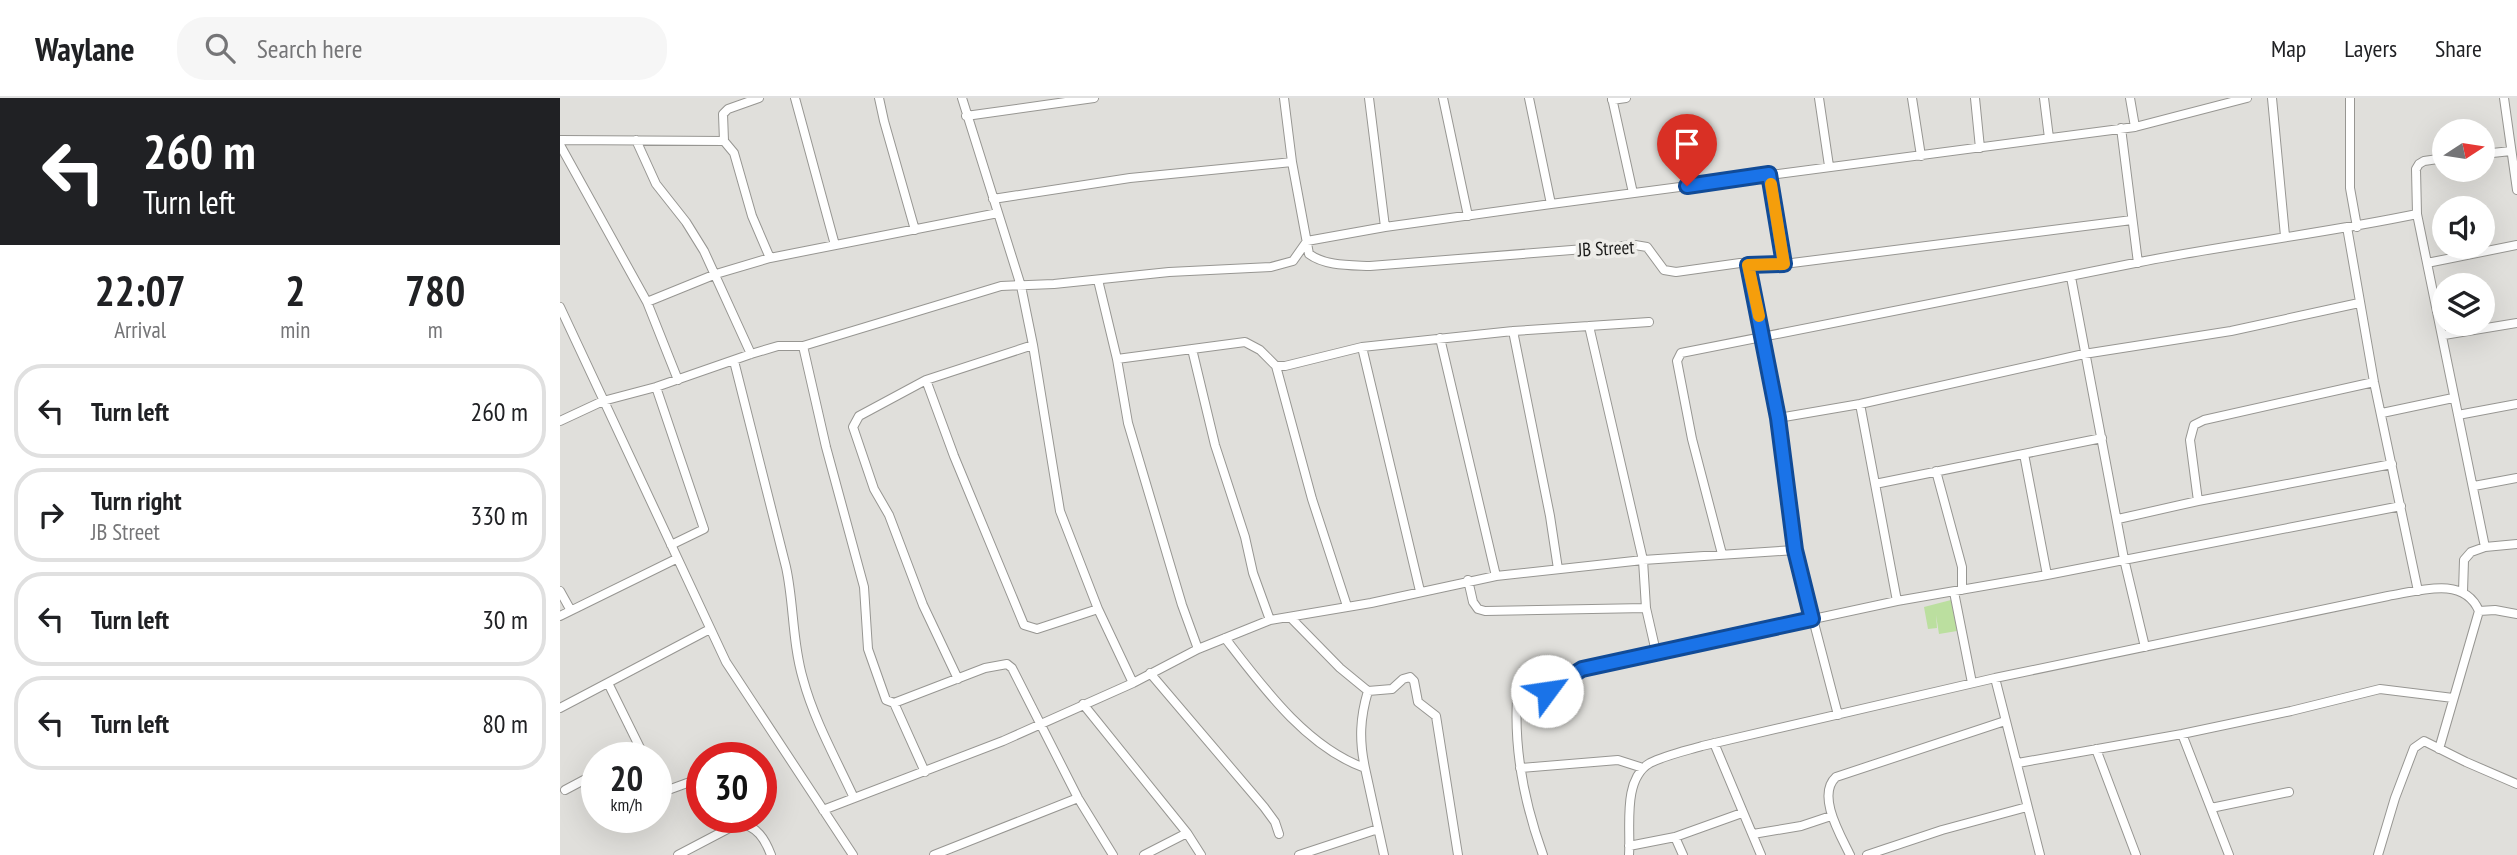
<!DOCTYPE html>
<html lang="en">
<head>
<meta charset="utf-8">
<style>
	:root { --surface:#fff; --page:#f6f6f6; --text:#202124; --muted:#757577; --line:#e0e0e0 }
	body { margin:0; font-family:"PT Sans Narrow",sans-serif; background:var(--page); color:var(--text); height:100vh; display:flex; flex-direction:column; font-size:26px; white-space:nowrap }
	* { box-sizing:border-box; margin:0 }
	p { font-size:23px; color:var(--muted) }
	.icon { flex:none; width:38px; height:38px; fill:none; stroke:currentColor; stroke-width:2; stroke-linecap:round; stroke-linejoin:round }
	.map { position:relative; flex:1; overflow:hidden }
	.side { display:flex; flex-direction:column; background:var(--surface); width:560px }
	.side>* { flex:none }
	.top-card { background:#202124; color:#fff; overflow:hidden }
	.needle { width:46px; rotate:78deg }
	.fabs { position:absolute; left:1872px; top:21px; display:grid; gap:14px }
	.fabs a { display:grid; place-items:center; width:63px; height:63px; border-radius:50%; background:var(--surface); box-shadow:0 7px 28px #0002; font-size:35px }
	.speed { position:absolute; left:21px; top:644px; display:flex; gap:14px; font-size:35px; font-weight:700; text-align:center }
	.speed>* { display:grid; place-content:center; width:91px; height:91px; border-radius:50%; background:var(--surface); box-shadow:0 7px 28px #0002; line-height:1 }
	.speed small { font-size:18px; font-weight:400 }
	.speed .limit { border:10px solid #d22; background:#fff; color:#111 }
	.pin { position:absolute; display:grid; place-items:center; width:60px; height:60px; color:#fff; margin:-72px -30px; border-radius:50% 50% 50% 0; rotate:-45deg; box-shadow:0 0 7px #0007 }
	.pin .icon { rotate:45deg }
	.me { position:absolute; width:77px; margin:-38px; rotate:59deg; stroke-linejoin:round; filter:drop-shadow(0 0 5px #0008) }
	.turn { display:flex; align-items:center; gap:24px; height:147px; padding:0 28px; font-size:32px }
	.turn .icon { width:91px; height:91px; stroke-width:2.5 }
	.turn b { display:block; font-size:49px; line-height:60px }
	.eta { display:flex; justify-content:space-evenly; align-items:center; height:119px; text-align:center }
	.eta b { font-size:42px; font-weight:700; line-height:49px }
	ul { padding:0; list-style:none }
	li { display:flex; align-items:center; gap:21px; height:94px; margin:0 14px 10px; padding:0 14px; border:4px solid var(--line); border-radius:28px }
	li div { flex:1 }
	li b { display:block; font-size:26px }
	li em { font-style:normal }
	header { display:flex; align-items:center; gap:42px; box-sizing:border-box; height:98px; padding:0 35px; background:var(--surface); border-bottom:2px solid var(--line) }
	header strong { font-size:33px }
	nav { display:flex; gap:38px; margin-inline-start:auto; font-size:24px }
	.search { width:490px; height:63px; background:var(--page); display:flex; align-items:center; gap:18px; box-sizing:border-box; padding:0 24px; border-radius:28px; color:var(--muted); font-size:26px }
	main { display:flex; flex:1; min-height:0 }
	.map>svg:first-child { display:block }
	.green { fill:#bbdf9f }
	.lines { fill:none; stroke-linecap:round; stroke-linejoin:round }
	.minor-casing { stroke:#979692; stroke-width:10 }
	.minor { stroke:#fff; stroke-width:8 }
	.route-casing { stroke:#114b97; stroke-width:18 }
	.route { stroke:#1a73e8; stroke-width:12 }
	.slow { stroke:#f59e0b; stroke-width:12 }
	.labels { text-anchor:middle; dominant-baseline:central; stroke-width:7; stroke-linejoin:round; paint-order:stroke }
	.street-label { font-size:19px; fill:#1c1c1b; stroke:#edece8 }
</style>
</head>
<body>
<header>
<strong>Waylane</strong>
<div class="search"><svg class="icon" aria-label="search" viewBox="0 0 24 24"><circle cx="10" cy="10" r="6"/><path d="M15 15l6 6"/></svg>Search here</div>
<nav><a>Map</a><a>Layers</a><a>Share</a></nav>
</header>
<main>
<section class="side">
<div class="top-card">
<div class="turn"><svg class="icon" aria-label="left" viewBox="0 0 24 24"><path d="M17 20v-9H6M10 6l-5 5 5 5"/></svg><div><b>260 m</b>Turn left</div></div>
</div>
<div class="eta">
<div><b>22:07</b><p>Arrival</p></div>
<div><b>2</b><p>min</p></div>
<div><b>780</b><p>m</p></div>
</div>
<ul>
<li><svg class="icon" aria-label="left" viewBox="0 0 24 24"><path d="M17 20v-9H6M10 6l-5 5 5 5"/></svg><div><b>Turn left</b></div><em>260 m</em></li>
<li><svg class="icon" aria-label="right" viewBox="0 0 24 24"><path d="M7 20v-9h11M14 6l5 5-5 5"/></svg><div><b>Turn right</b><p>JB Street</p></div><em>330 m</em></li>
<li><svg class="icon" aria-label="left" viewBox="0 0 24 24"><path d="M17 20v-9H6M10 6l-5 5 5 5"/></svg><div><b>Turn left</b></div><em>30 m</em></li>
<li><svg class="icon" aria-label="left" viewBox="0 0 24 24"><path d="M17 20v-9H6M10 6l-5 5 5 5"/></svg><div><b>Turn left</b></div><em>80 m</em></li>
</ul>
</section>
<div class="map">
<svg width="1957" height="757" viewBox="0 0 1957 757">
	<rect width="100%" height="100%" fill="#e0dfdb"/>
	<path class="green" d="M 1391,502 L 1397,533 L 1379,536 L 1376,517 L 1377,530 L 1368,531 L 1364,509 Z"/>
	<g class="lines">
		<defs>
			<path id="minor" d="M 199,0 L 168,11 L 163,16 L 164,43 L 174,55 L 192,118 L 210,160
				M 235,0 L 275,147
				M 319,0 L 324,23 L 355,132
				M 402,0 L 461,188 L 473,247 L 500,413 L 538,511
				M 724,0 L 732,64 L 749,156 C 765,168 790,167 810,168 L 1075,147 L 1087,149 L 1104,172 L 1116,174 L 1180,165 L 1224,166 L 1572,122
				M 809,0 L 825,129
				M 883,0 L 908,118
				M 969,0 L 991,106
				M 1052,0 L 1073,95
				M 1259,0 L 1269,68
				M 1352,0 L 1361,58
				M 1415,0 L 1420,50
				M 1484,0 L 1489,40
				M 1570,0 L 1575,29
				M 1712,0 L 1725,138
				M 1790,0 L 1790,90 L 1797,129
				M 1944,0 L 1957,92
				M 1052,2 L 1066,0
				M 406,18 L 534,0
				M 1561,30 L 1578,165
				M 0,42 L 164,43
				M 76,42 L 96,86 L 126,124 L 144,153 L 191,256
				M 0,47 L 87,204 L 118,282
				M 1923,56 L 1951,53
				M 1885,60 L 1864,63 L 1859,66 L 1856,71 L 1857,116 L 1925,449 L 1911,454 L 1904,462 L 1903,494
				M 1209,76 L 1224,166
				M 433,101 L 570,80 L 732,64
				M 1787,129 L 1814,284 L 1858,493
				M 1867,165 L 1957,147
				M 1188,167 L 1218,320 L 1235,452 L 1278,617
				M 1511,179 L 1564,461 L 1585,549
				M 538,182 L 557,261 L 568,325 L 622,507 L 638,551
				M 87,204 L 156,176 L 210,160 L 438,115
				M 0,209 L 166,564 L 293,757
				M 1029,228 L 1089,224
				M 953,233 L 990,418 L 998,471
				M 1884,237 L 1957,225
				M 880,240 L 936,478
				M 243,248 L 266,349 L 304,489 L 308,551 L 326,602 L 334,605 L 425,570 L 447,566 L 452,570 L 518,700 L 553,757
				M 802,249 L 860,493
				M 632,251 L 655,347 L 685,439 L 693,475 L 710,522
				M 557,261 L 685,244 L 700,252 L 716,268 L 725,268 L 802,249 L 953,233 L 1029,228 L 1083,462 L 1086,510 L 1096,554
				M 174,263 L 226,469 C 234,505 232,544 243,581 C 254,622 276,661 294,700
				M 716,268 L 752,401 L 787,508
				M 366,282 L 394,358 L 464,527 L 477,531 L 538,511 L 573,585
				M 96,289 L 144,431 L 111,447
				M 1300,306 L 1337,503
				M 1822,315 L 1893,300
				M 1898,317 L 1957,306
				M 1218,320 L 1300,306 L 1524,256 L 1671,233 L 1799,205
				M 0,323 L 43,303 L 96,289 L 191,256 L 218,248 L 243,248 L 441,188 L 494,186 L 609,174 L 711,169 L 733,163 L 747,143 L 825,129 L 991,106 L 1575,29 L 1687,0
				M 1464,356 L 1487,477
				M 1376,373 L 1402,469 L 1402,492
				M 1315,386 L 1542,340
				M 1914,388 L 1957,380
				M 1638,403 L 1630,342 L 1634,327 L 1644,322 L 1814,284
				M 1558,421 L 1638,403 L 1832,366
				M 1925,449 L 1957,446
				M 1162,456 L 1132,341 L 1117,263 L 1121,255 C 1274,226 1427,194 1580,164 C 1672,146 1766,135 1857,116
				M 908,482 L 913,504 L 918,511 L 925,513 L 1086,510
				M 0,493 L 10,511
				M 1394,494 L 1412,585
				M 1919,513 L 1935,512 L 1957,516
				M 0,518 L 116,461
				M 730,519 L 780,570 L 808,593
				M 665,540 C 702,588 746,649 805,670 L 824,757
				M 590,575 L 704,709 L 715,724 L 719,736
				M 1435,580 L 1480,757
				M 398,581 L 363,507 L 329,417 L 314,391 L 293,329 L 299,318 L 366,282 L 473,247
				M 48,585 L 85,660
				M 334,605 L 365,674
				M 523,606 L 627,735 L 641,757
				M 0,610 L 150,531
				M 1622,636 L 1669,757
				M 1154,645 L 1201,757
				M 1536,651 L 1576,757
				M 67,660 L 81,652
				M 1458,665 L 1622,636 L 1731,613 L 1820,591 L 1893,600
				M 805,670 C 799,642 800,620 808,593 L 832,591 L 843,581 L 850,579 L 854,583 L 858,604 L 876,618 L 898,757
				M 960,670 L 1058,662 L 1083,670
				M 96,681 L 108,692 L 130,684 L 142,686
				M 5,692 L 37,675
				M 1651,710 L 1729,694
				M 263,712 L 443,643 L 573,585 L 638,551 L 710,522 L 811,505 L 936,478 L 1083,462 L 1235,452
				M 1193,736 L 1241,728 L 1271,718
				M 1115,739 L 1182,715
				M 1069,748 L 1115,739 L 1123,757
				M 118,757 L 179,725 C 197,728 205,741 211,757
				M 374,757 L 518,700
				M 584,757 L 627,735
				M 739,757 L 818,731
				M 983,757 C 965,707 954,654 957,601 L 961,597 L 995,589 L 1022,571 L 1337,503 L 1487,477 L 1841,408
				M 1069,757 C 1071,730 1062,681 1090,665 C 1106,657 1125,653 1142,648 L 1435,580 L 1828,498 C 1859,493 1904,477 1919,513 L 1879,651
				M 1290,757 C 1281,738 1256,697 1276,679 L 1445,623
				M 1307,757 L 1382,732 L 1467,709
				M 1818,757 L 1835,700 L 1854,650 L 1864,643 L 1906,664 L 1957,686"/>
		</defs>
		<use href="#minor" class="minor-casing"/>
		<use href="#minor" class="minor"/>
	</g>
	<g class="lines">
		<defs>
			<path id="route" d="M 987,593 L 1022,571 L 1252,521 L 1235,452 L 1218,320 L 1188,167 L 1224,166 L 1209,76 L 1127,88"/>
		</defs>
		<use href="#route" class="route-casing"/>
		<use href="#route" class="route"/>
		<path class="slow" d="M 1199,218 L 1188,167 L 1224,166 L 1211,86"/>
	</g>
	<g class="labels">
		<g class="street-label">
			<text transform="translate(1046 150) rotate(-3)">JB Street</text>
		</g>
	</g>
</svg>
<div class="fabs">
<a><svg class="needle" viewBox="-14 -14 28 28"><path d="M0-13l5 13h-10z" fill="#e53935"/><path d="M0 13l5-13h-10z" fill="#757577"/></svg></a>
<a><svg class="icon" aria-label="sound" viewBox="0 0 24 24"><path d="M4 9h4l5-4v14l-5-4H4zM17 9q2 3 0 6"/></svg></a>
<a><svg class="icon" aria-label="layers" viewBox="0 0 24 24"><path d="M12 4l9 5-9 5-9-5zM3 14l9 5 9-5"/></svg></a>
</div>
<div class="speed"><div>20<small>km/h</small></div><div class="limit">30</div></div>
<div class="pin" style="left:1127px;top:88px;background:#d93025"><svg class="icon" aria-label="arrive" viewBox="0 0 24 24"><path d="M6 21V4h12l-3 4 3 4H6"/></svg></div>
<svg class="me" style="left:987px;top:593px" viewBox="-20 -20 40 40"><circle r="19" fill="#fff"/><path d="M0-13L10 11 0 6-10 11z" fill="#1a73e8"/></svg>
</div>
</main>
</body>
</html>
